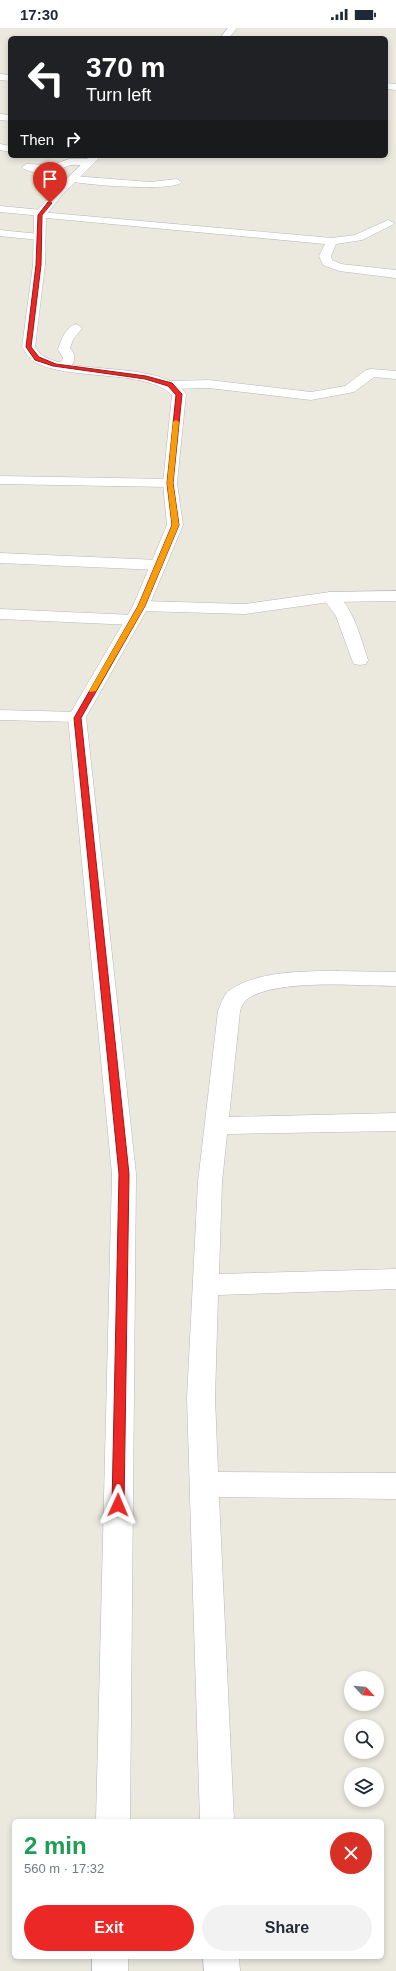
<!DOCTYPE html>
<html lang="en">
<head>
<meta charset="utf-8">
<style>
	:root { --surface:#fff; --page:#f2f2f3; --text:#1f2937; --muted:#747a83; --accent:#eb2825 }
	body { margin:0; font-family:Arial,sans-serif; background:var(--page); color:var(--text); height:100vh; display:flex; flex-direction:column; font-size:15px; white-space:nowrap }
	* { box-sizing:border-box; margin:0 }
	p { font-size:13px; color:var(--muted) }
	.icon { flex:none; width:22px; height:22px; fill:none; stroke:currentColor; stroke-width:2; stroke-linecap:round; stroke-linejoin:round }
	.map { position:relative; flex:1; overflow:hidden }
	.details { position:absolute; left:12px; top:1791px; width:372px; height:140px; display:flex; flex-direction:column; background:var(--surface); border-radius:6px; box-shadow:0 2px 6px #0003 }
	.details>* { flex:none }
	.hud { position:absolute; left:8px; top:8px; width:380px; height:122px; border-radius:6px; box-shadow:0 2px 6px #0003; background:#202124; color:#fff; overflow:hidden }
	.needle { width:26px; rotate:116deg }
	.controls { position:absolute; left:344px; top:1643px; display:grid; gap:8px }
	.controls a { display:grid; place-items:center; width:40px; height:40px; border-radius:50%; background:var(--surface); box-shadow:0 2px 6px #0003; font-size:20px }
	.pin { position:absolute; display:grid; place-items:center; width:34px; height:34px; color:#fff; margin:-41px -17px; border-radius:50% 50% 50% 0; rotate:-45deg; box-shadow:0 0 4px #0007 }
	.pin .icon { rotate:45deg }
	.me { position:absolute; width:44px; margin:-22px; rotate:1deg; stroke-linejoin:round; filter:drop-shadow(0 0 3px #0008) }
	.turn { display:flex; align-items:center; gap:14px; height:84px; padding:0 12px; font-size:18px }
	.turn .icon { width:52px; height:52px; stroke-width:2.5 }
	.turn b { display:block; font-size:28px; line-height:34px }
	.then { display:flex; align-items:center; height:38px; padding:0 12px; background:#0003; gap:8px; font-size:15px }
	.round { display:grid; place-items:center; flex:none; width:42px; height:42px; border-radius:21px; background:var(--page) }
	.head { display:flex; align-items:center; justify-content:space-between; height:68px; padding:0 12px }
	h1 { font-size:24px; font-weight:800; line-height:30px; color:#1e9e55 }
	.action { display:flex; gap:8px; margin-top:auto; padding:8px 12px }
	.action a { flex:1; height:46px; border-radius:24px; background:var(--accent); color:#fff; font-size:16px; font-weight:800; line-height:46px; text-align:center }
	.action a+a { background:var(--page); color:var(--text) }
	.status { display:flex; justify-content:space-between; align-items:center; height:28px; padding:0 20px; background:var(--surface); direction:ltr }
	.status svg { height:11px; fill:currentColor }
	.map>svg:first-child { display:block }
	.lines { fill:none; stroke-linecap:round; stroke-linejoin:round }
	.lane-casing { stroke:#b5b8bc; stroke-width:1 }
	.street-casing { stroke:#b5b8bc; stroke-width:1 }
	.secondary-casing { stroke:#b3b7bc; stroke-width:1 }
	.lane { fill:#fff; fill-rule:evenodd }
	.street { fill:#fff; fill-rule:evenodd }
	.secondary { fill:#fff; fill-rule:evenodd }
	.route { fill:#eb2825; stroke:#991a18 }
	.slow { fill:#f59e0b }
</style>
</head>
<body>
<div class="status"><b>17:30</b><svg viewBox="0 0 49 12"><path d="M0 12V9h3v3zM5 12V6h3v6zM10 12V3h3v9zM15 12V0h3v12zM26 1h20v11H26zM47 4h2v5h-2z"/></svg></div>
<div class="map">
<svg width="396" height="1943" viewBox="0 0 396 1943">
	<rect width="100%" height="100%" fill="#ebe8de"/>
	<g class="lines">
		<defs>
			<path id="lane" d="M 0,46 L 10,47 L 10,53 L 0,52 Z
				M 386,55 L 396,56 L 396,62 L 386,61 Z
				M 0,116 L 10,118 L 10,124 L 0,122 Z
				M 69,131 L 90,131 L 95,134 C 89,140 78,136 71,137 C 66,138 61,141 56,143 C 47,145 28,146 22,139 L 27,136 L 52,137 Z
				M 73,148 L 150,154 L 177,151 L 182,154 C 174,164 85,157 69,153 L 68,151 Z
				M 0,178 L 42,182 L 47,185 L 42,188 L 0,184 Z
				M 0,202 L 39,206 L 44,209 L 39,212 L 0,208 Z
				M 76,296 L 82,300 L 73,312 L 70,320 C 77,329 75,333 69,341 L 61,341 L 59,338 L 63,330 L 58,321 C 61,312 66,299 76,296 Z
				M 330,564 C 351,569 362,614 368,632 L 366,636 L 360,637 L 354,636 L 352,632 L 336,588 L 322,569 L 324,566 Z
				M 0,581 L 133,587 L 139,589 L 141,592 L 139,595 L 133,597 L 0,591 Z"/>
			<path id="street" d="M 0,86 L 10,87 L 10,93 L 0,92 Z
				M 40,184 L 332,210 L 355,207 L 388,192 L 394,195 L 392,197 L 362,212 L 336,216 L 331,228 L 332,232 L 341,236 L 396,242 L 396,250 L 339,243 L 323,237 L 319,228 L 325,216 L 36,189 L 34,187 Z
				M 371,341 L 396,343 L 396,351 L 374,349 L 354,364 L 311,372 L 209,360 L 170,361 L 165,360 L 163,357 L 165,354 L 170,353 L 209,352 L 311,364 L 345,358 L 366,342 Z
				M 0,448 L 170,451 L 175,452 L 177,455 L 175,458 L 170,459 L 0,456 Z
				M 0,525 L 158,532 L 164,534 L 166,537 L 164,540 L 158,542 L 0,535 Z
				M 396,563 L 396,573 L 330,574 L 245,586 L 141,583 L 135,582 L 133,578 L 135,574 L 141,573 L 245,576 L 330,564 Z
				M 0,682 L 77,684 L 83,685 L 86,689 L 83,693 L 77,694 L 0,692 Z
				M 337,943 L 396,944 L 396,958 C 360,958 274,950 246,972 C 243,975 241,979 240,983 L 229,1089 L 396,1085 L 396,1103 L 227,1106 L 222,1154 L 219,1246 L 396,1241 L 396,1261 L 218,1267 L 215,1370 L 218,1444 L 396,1445 L 396,1471 L 219,1469 L 234,1793 L 200,1793 L 187,1370 L 198,1154 L 218,983 C 221,976 224,966 230,962 C 257,943 305,943 337,943 Z
				M 203,1929 L 239,1929 L 240,1943 L 204,1943 Z"/>
			<path id="secondary" d="M 228,0 L 237,0 L 229,10 L 220,10 Z
				M 90,128 L 101,128 L 62,167 L 46,187 L 45,237 L 35,319 C 37,322 40,326 43,328 C 78,348 162,332 186,366 L 177,455 L 183,497 L 149,578 L 86,689 L 136,1146 L 130,1793 L 96,1793 L 112,1146 L 68,689 L 133,578 L 167,497 L 163,455 L 172,367 C 146,340 67,354 33,333 C 29,330 25,323 22,319 L 33,237 L 34,187 L 54,163 Z
				M 92,1929 L 128,1929 L 128,1943 L 92,1943 Z"/>
		</defs>
		<use href="#lane" class="lane-casing"/>
		<use href="#street" class="street-casing"/>
		<use href="#secondary" class="secondary-casing"/>
		<use href="#lane" class="lane"/>
		<use href="#street" class="street"/>
		<use href="#secondary" class="secondary"/>
	</g>
	<path class="route" d="M 48,174 L 52,175 L 42,187 L 41,237 L 31,319 L 39,329 L 56,336 L 146,348 L 172,355 L 182,366 L 173,455 L 179,497 L 145,578 L 81,690 L 129,1146 L 124,1477 L 122,1481 L 118,1483 L 114,1481 L 112,1477 L 119,1146 L 74,690 L 138,578 L 172,497 L 167,455 L 176,367 L 168,358 L 145,351 L 53,338 L 35,332 L 26,319 L 36,237 L 38,187 Z"/>
	<path class="slow" d="M 176,392 L 179,394 L 173,455 L 179,497 L 145,578 L 96,663 L 90,664 L 89,663 L 138,578 L 172,497 L 167,455 L 173,394 Z"/>
</svg>
<div class="controls">
<a><svg class="needle" viewBox="-14 -14 28 28"><path d="M0-13l5 13h-10z" fill="#e53935"/><path d="M0 13l5-13h-10z" fill="#747a83"/></svg></a>
<a><svg class="icon" aria-label="search" viewBox="0 0 24 24"><circle cx="10" cy="10" r="6"/><path d="M15 15l6 6"/></svg></a>
<a><svg class="icon" aria-label="layers" viewBox="0 0 24 24"><path d="M12 4l9 5-9 5-9-5zM3 14l9 5 9-5"/></svg></a>
</div>
<div class="pin" style="left:50px;top:175px;background:#d93025"><svg class="icon" aria-label="arrive" viewBox="0 0 24 24"><path d="M6 21V4h12l-3 4 3 4H6"/></svg></div>
<svg class="me" style="left:118px;top:1477px" viewBox="-20 -20 40 40"><path d="M0-17L14 15 0 8-14 15z" fill="#eb2825" stroke="#fff" stroke-width="4"/></svg>
<div class="hud">
<div class="turn"><svg class="icon" aria-label="left" viewBox="0 0 24 24"><path d="M17 20v-9H6M10 6l-5 5 5 5"/></svg><div><b>370 m</b>Turn left</div></div>
<div class="then">Then<svg class="icon" aria-label="right" viewBox="0 0 24 24"><path d="M7 20v-9h11M14 6l5 5-5 5"/></svg></div>
</div>
<section class="details">
<div class="head"><div><h1>2 min</h1><p>560 m · 17:32</p></div><a class="round" style="background:#d93025;color:#fff"><svg class="icon" aria-label="close" viewBox="0 0 24 24"><path d="M6 6l12 12M18 6L6 18"/></svg></a></div>
<div class="action"><a>Exit</a><a>Share</a></div>
</section>
</div>
</body>
</html>
